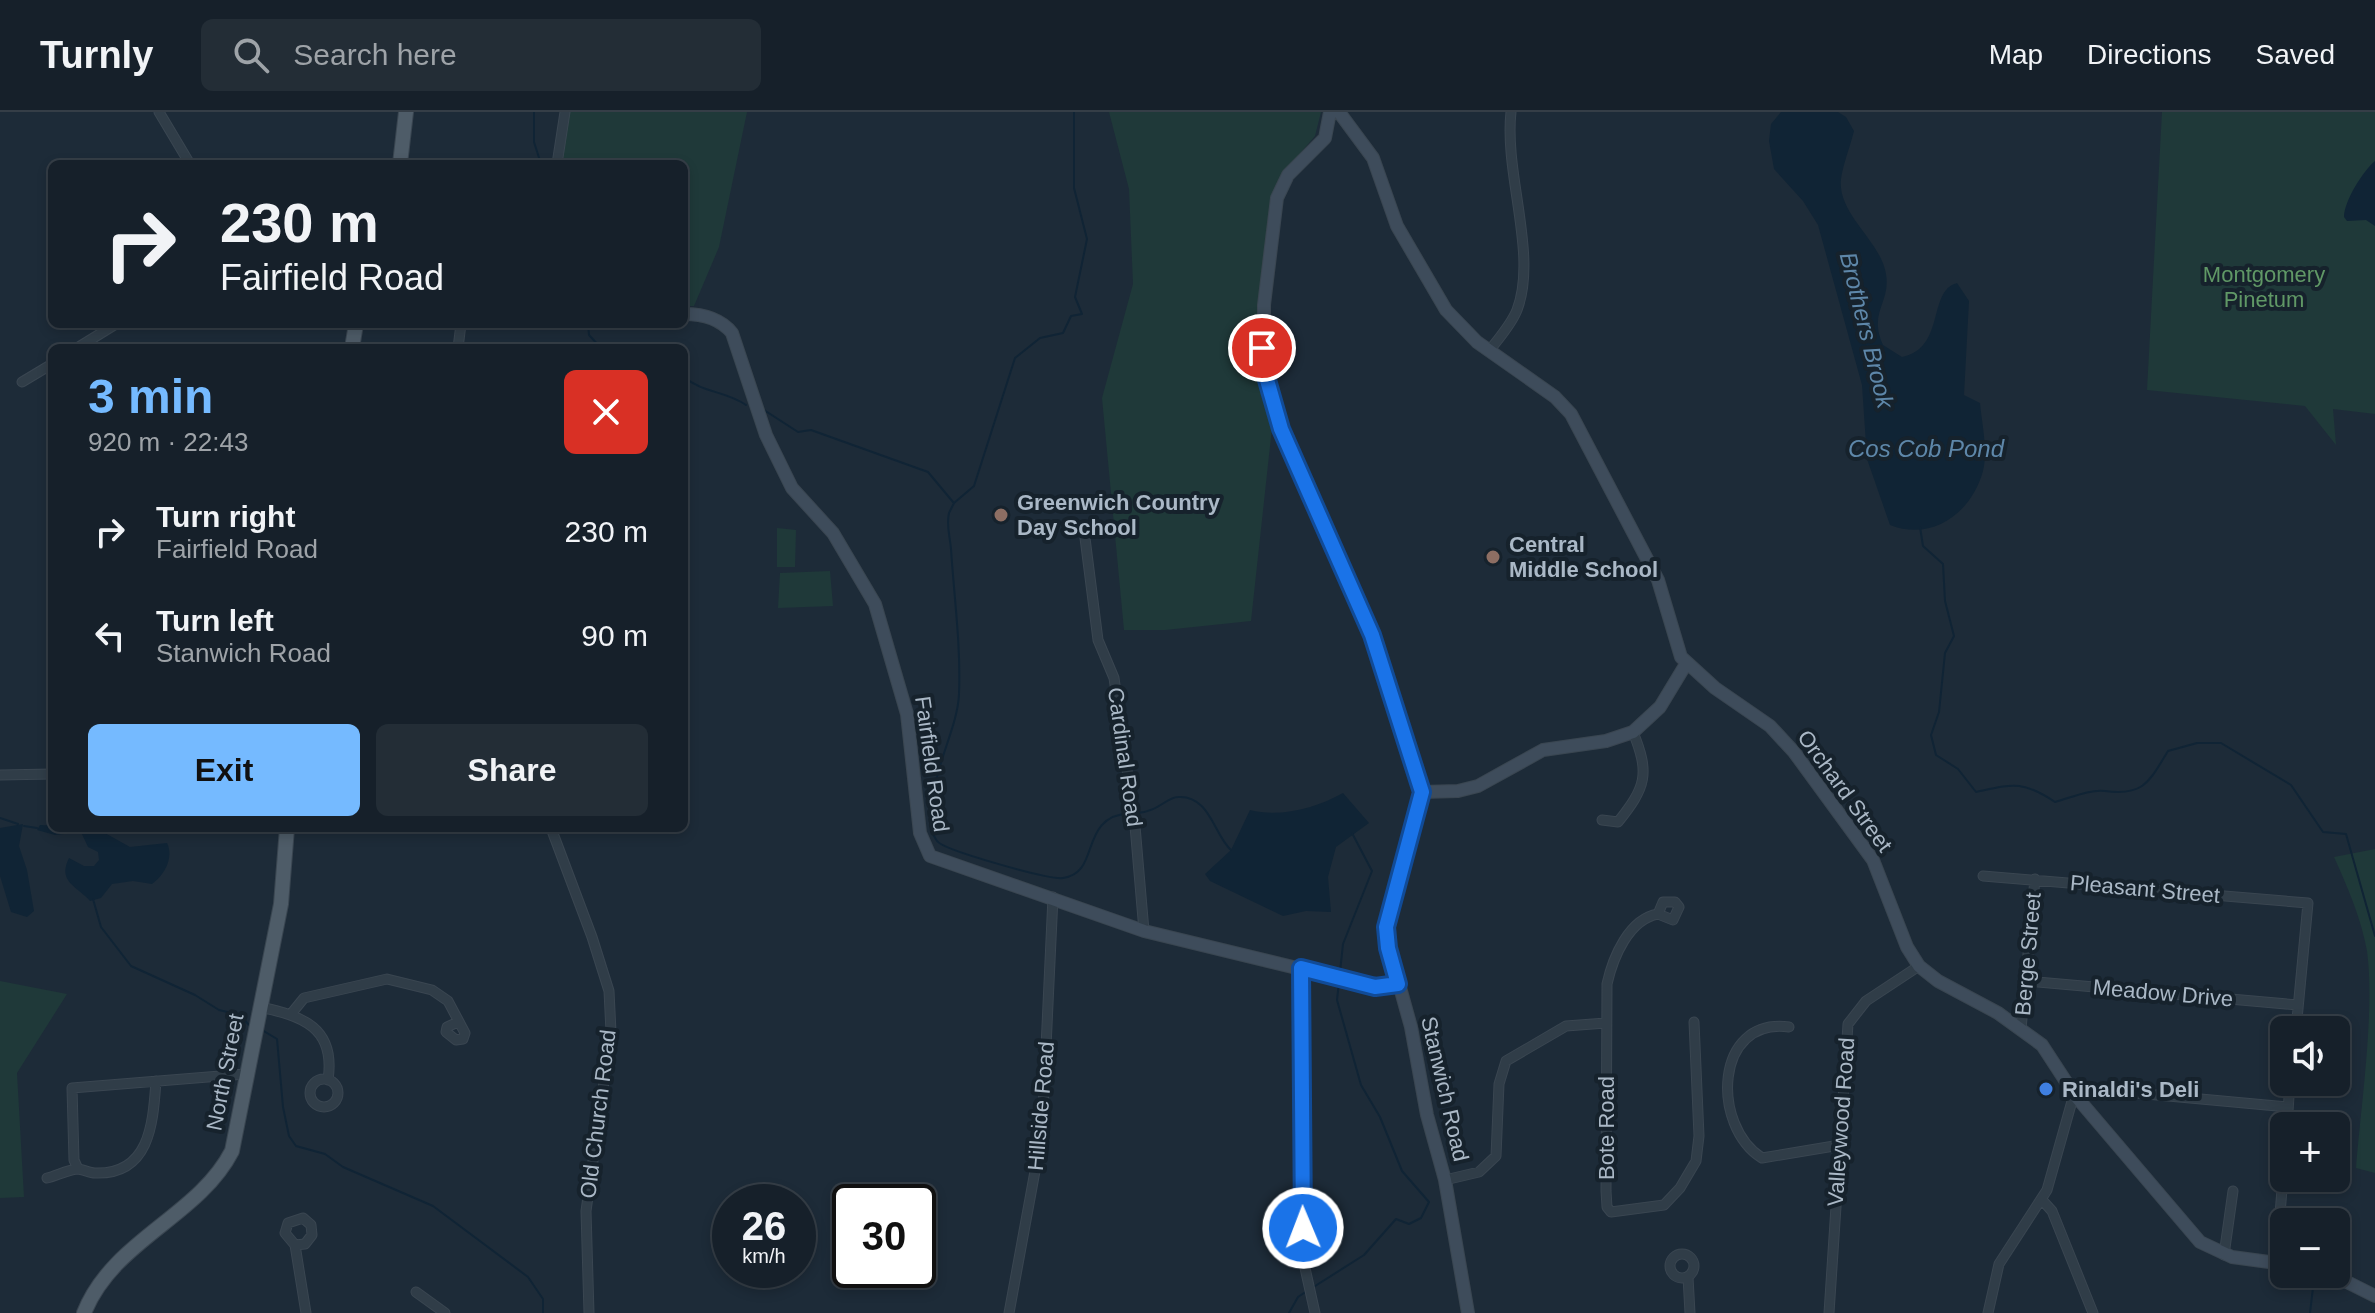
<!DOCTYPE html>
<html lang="en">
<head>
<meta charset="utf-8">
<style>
	:root { --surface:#16202a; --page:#232d36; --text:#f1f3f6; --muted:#9ea3a8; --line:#353e47; --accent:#75baff }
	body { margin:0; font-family:Arial,sans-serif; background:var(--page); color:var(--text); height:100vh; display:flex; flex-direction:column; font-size:30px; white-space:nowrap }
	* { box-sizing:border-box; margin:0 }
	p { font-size:26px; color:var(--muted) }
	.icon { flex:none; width:44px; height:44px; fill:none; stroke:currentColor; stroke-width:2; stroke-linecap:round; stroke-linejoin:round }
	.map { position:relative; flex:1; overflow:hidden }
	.details { position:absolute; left:48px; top:232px; width:640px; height:488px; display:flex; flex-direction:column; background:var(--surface); border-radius:12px; box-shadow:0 4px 12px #0003,0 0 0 2px var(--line) }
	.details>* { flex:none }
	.banner { position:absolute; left:48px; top:48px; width:640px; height:168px; border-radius:12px; box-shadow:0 4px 12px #0003,0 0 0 2px var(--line); background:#16202a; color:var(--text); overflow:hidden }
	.buttons { position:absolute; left:2270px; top:904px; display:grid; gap:16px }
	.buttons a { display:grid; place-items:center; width:80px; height:80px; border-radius:12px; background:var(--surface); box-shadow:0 4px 12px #0003,0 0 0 2px var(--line); font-size:40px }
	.speed { position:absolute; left:712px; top:1072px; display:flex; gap:16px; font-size:40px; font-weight:700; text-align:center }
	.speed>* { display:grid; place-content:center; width:104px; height:104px; border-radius:50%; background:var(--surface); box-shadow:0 4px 12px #0003,0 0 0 2px var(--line); line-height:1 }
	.speed small { font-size:20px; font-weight:400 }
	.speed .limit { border:4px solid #111; border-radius:12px; background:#fff; color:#111 }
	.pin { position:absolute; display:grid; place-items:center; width:68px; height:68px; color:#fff; margin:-34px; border:4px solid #fff; border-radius:50%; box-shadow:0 2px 8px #0007 }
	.me { position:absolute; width:88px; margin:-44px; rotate:359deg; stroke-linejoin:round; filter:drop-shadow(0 0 6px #0008) }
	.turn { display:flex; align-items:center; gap:28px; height:168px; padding:0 40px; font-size:36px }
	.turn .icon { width:104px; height:104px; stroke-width:2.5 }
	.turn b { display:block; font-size:56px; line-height:68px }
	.round { display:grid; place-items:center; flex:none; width:84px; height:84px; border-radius:12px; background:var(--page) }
	.head { display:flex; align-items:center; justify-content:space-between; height:136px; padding:0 40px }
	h1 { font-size:48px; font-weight:600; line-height:60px; color:var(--accent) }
	.cta { display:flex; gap:16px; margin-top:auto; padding:16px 40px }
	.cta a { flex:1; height:92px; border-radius:12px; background:var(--accent); color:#111; font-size:32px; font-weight:600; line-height:92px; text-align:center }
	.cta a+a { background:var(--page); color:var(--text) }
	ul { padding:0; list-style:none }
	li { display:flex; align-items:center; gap:24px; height:104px; padding:0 40px }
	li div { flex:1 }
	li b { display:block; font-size:30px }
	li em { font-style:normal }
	header { display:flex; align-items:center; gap:48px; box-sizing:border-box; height:112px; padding:0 40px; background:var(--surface); border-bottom:2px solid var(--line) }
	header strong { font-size:38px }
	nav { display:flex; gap:44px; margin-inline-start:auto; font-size:28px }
	.search { width:560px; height:72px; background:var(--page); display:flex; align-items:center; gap:20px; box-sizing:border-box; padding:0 28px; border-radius:12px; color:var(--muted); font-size:30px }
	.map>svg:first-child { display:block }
	.green { fill:#1f3939 }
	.water { fill:#102435 }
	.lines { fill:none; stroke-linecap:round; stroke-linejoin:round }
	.stream { stroke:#102435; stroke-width:2 }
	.street-casing { stroke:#3a4651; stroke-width:11 }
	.secondary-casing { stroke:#3a4651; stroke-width:14 }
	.primary-casing { stroke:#3a4651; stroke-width:16 }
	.street { stroke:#303d48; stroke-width:9 }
	.secondary { stroke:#3e4c5b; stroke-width:12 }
	.primary { stroke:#4e5c68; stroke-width:14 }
	.route-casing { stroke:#114b97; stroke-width:20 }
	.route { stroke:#1a73e8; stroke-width:14 }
	.education-dot { fill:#8d6e63; stroke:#16222c; stroke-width:3 }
	.shop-dot { fill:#3f7fe0; stroke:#16222c; stroke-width:3 }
	.labels { text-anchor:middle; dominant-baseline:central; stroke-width:8; stroke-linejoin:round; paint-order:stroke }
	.park-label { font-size:22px; fill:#609866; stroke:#16222c }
	.poi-label { font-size:22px; font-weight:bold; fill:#aab8c6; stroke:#16222c; text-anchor:start }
	.street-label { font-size:22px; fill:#aab8c6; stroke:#16222c }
	.water-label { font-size:24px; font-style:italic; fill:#5e87a9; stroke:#16222c }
</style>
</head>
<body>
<header>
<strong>Turnly</strong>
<div class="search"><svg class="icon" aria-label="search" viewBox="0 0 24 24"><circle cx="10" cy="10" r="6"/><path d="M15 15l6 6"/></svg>Search here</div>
<nav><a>Map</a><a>Directions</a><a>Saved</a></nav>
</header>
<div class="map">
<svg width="2375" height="1201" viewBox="0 0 2375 1201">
	<rect width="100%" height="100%" fill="#1d2b38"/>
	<path class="green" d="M 568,0 L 747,0 L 719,135 L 694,194 L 684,194 L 684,52 L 560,52 Z
		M 1109,0 L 1321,0 L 1315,24 L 1280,65 L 1267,125 L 1257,221 L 1272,316 L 1251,509 L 1165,518 L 1124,518 L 1102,286 L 1133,172 L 1129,77 Z
		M 2162,0 L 2375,0 L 2375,302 L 2333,297 L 2336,333 L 2305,294 L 2147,278 Z
		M 777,416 L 796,418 L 795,455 L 777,455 Z
		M 830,459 L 833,494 L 778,496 L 780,461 Z
		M 2375,737 L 2375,1061 L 2356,1056 C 2361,994 2375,898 2367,839 C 2361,806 2348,776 2334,745 Z
		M 0,869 L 67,882 L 17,961 L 24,1085 L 0,1086 Z"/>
	<path class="water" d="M 1781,0 L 1838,0 L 1846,5 L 1854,19 C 1850,35 1843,52 1841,67 C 1837,102 1881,129 1886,162 C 1891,191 1868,200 1883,233 L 1902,245 C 1946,236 1927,179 1957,171 L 1969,189 L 1964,283 L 1980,291 C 1982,313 1988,338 1983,359 C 1972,400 1933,430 1890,413 L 1867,347 L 1862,273 L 1818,113 L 1803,89 L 1774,57 L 1769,29 L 1771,12 Z
		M 2375,49 L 2375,114 L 2366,108 L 2347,109 L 2344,105 C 2344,89 2363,59 2375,49 Z
		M 1343,681 L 1369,711 L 1336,735 L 1328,765 L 1331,800 L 1306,799 L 1283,804 L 1210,769 L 1205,762 L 1231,738 L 1250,698 C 1280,706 1316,696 1343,681 Z
		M 23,712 L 19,734 L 27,758 L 34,799 L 27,805 L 11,800 L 0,764 L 0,716 Z
		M 40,713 L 96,716 L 130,735 L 167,731 C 174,745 165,763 152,772 L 133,769 L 112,772 L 101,786 L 90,789 C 77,774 57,770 69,746 L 84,754 L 94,754 L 99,748 L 98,740 L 88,735 L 81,720 L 55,723 L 37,718 Z"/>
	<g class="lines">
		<path class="stream" d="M 534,0 L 534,30 L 541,52
			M 1074,0 L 1074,76 L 1087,127 L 1075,185 L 1082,202 L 1071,204 L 1063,221 L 1040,226 L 1015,246 L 974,374 L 954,391 L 949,401 C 946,414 950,424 951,437 C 954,484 961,534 959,582 C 958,607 945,634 939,658 C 933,677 923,711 937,729 C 943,738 1049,768 1063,766 C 1102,761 1077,704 1131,701
			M 588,212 L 589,223 L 601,236
			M 684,265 C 703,281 726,279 746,293
			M 764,298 L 798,320 L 811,318 L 928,360 L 953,390
			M 1920,415 L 1923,434 L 1943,452 L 1945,489 L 1954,524 L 1945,541 L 1939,600 L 1931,623 L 1936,643 L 1958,657 L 1976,680 C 2013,672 2022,668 2055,690 C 2070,686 2090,677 2105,679 C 2144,684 2149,670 2168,639 L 2197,631 L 2221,631 L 2291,673 L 2323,720 L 2346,722 L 2375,824
			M 1137,701 C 1158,700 1167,685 1178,685 C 1210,683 1214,723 1231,738
			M 0,706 L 18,712
			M 24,714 L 37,716
			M 93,787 L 101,815 L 131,854 L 195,883 L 219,898 L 240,903 L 249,913
			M 1340,860 L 1343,832 L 1372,759 L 1352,721
			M 262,918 L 277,927 L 283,995 L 289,1024 L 296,1034 L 325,1042 L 343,1055 L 433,1094 L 528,1165 L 543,1187 L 543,1201
			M 2336,1113 L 2343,1103
			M 1312,1176 L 1364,1143 L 1396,1107 L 1409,1112 L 1421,1106 L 1429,1090 L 1402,1059 L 1380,1005 L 1361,973 L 1337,888 L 1339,870
			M 1289,1201 L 1298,1185 L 1307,1179
			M 2310,1201 L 2314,1167"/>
		<defs>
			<path id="street" d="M 159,0 L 190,52
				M 557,52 L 565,0
				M 77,236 L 116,212
				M 458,236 L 461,212
				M 1489,239 C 1499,226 1511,213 1517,198 C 1538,143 1504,62 1511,0
				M 22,270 L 52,252
				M 1085,426 L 1098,528 L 1114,566 L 1135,714 L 1144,819
				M 0,663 L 52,662
				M 1602,708 L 1618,710 C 1646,675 1650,662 1633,620
				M 551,716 L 592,825 L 609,879 L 611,920 L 586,1099 L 589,1201
				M 1983,764 L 2308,791 L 2296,918
				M 1658,802 L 1673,808 L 1679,795 L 1675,790 L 1663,790 L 1658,802 C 1629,807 1613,845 1607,872 L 1606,1079 L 1607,1095 L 1611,1100 L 1664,1093 L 1680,1076 L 1696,1049 L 1699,1024 L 1694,910
				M 1301,856 L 1303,1147 L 1315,1201
				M 2027,869 L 2298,893
				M 260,895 C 302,904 336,915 328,968
				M 291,902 L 304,886 L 387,867 L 432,878 L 448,889 L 465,921 L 463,927 L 456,928 L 446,920 L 447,915 L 458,910
				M 1789,915 C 1714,905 1711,1014 1762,1046 L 1840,1033
				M 2021,917 L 2035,767
				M310 981a14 14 0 1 1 28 0a14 14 0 1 1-28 0Z
				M 2287,1014 L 2290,970
				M 78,1057 L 74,1048 L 72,976 L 245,962
				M 47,1066 C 56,1064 67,1058 77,1057 C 83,1057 89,1061 95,1061 C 151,1063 153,1009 156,969
				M 1445,1068 L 1479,1060 L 1496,1044 L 1499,972 L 1506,949 L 1566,914 L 1606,911
				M 2043,1089 L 2052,1099 L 2093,1201
				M 295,1133 L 305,1132 L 312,1123 L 311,1113 L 303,1106 L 288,1111 L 285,1121 L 295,1133 L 306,1201
				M1670 1154a12 12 0 1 1 24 0a12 12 0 1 1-24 0Z
				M 2224,1143 L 2233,1079
				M 2276,1151 L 2284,1053
				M 1688,1165 L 1690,1201
				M 416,1180 L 445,1201
				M 1009,1201 L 1042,1021 L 1053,785
				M 1829,1201 L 1848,912 L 1866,889 L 1919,854
				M 1988,1201 L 1999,1152 L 2047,1078 L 2074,982 L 2092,977 L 2288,995"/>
			<path id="secondary" d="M 1330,0 L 1325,26 L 1288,63 L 1277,86 L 1264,193 L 1264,253 L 1281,317 L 1372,523 L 1422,680 L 1386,825 L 1411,915 L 1427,1003 L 1445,1068 L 1468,1201
				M 1339,0 L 1373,46 L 1397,114 L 1446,198 L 1477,230 L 1555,285 L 1571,302 L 1658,468 L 1681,545 L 1715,576 L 1770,614 L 1794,640 L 1873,748 L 1907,835 L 1919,854 L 1938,869 L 1998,901 L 2042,933 L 2074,982 L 2200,1130 L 2232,1145 L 2284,1152
				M 684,202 C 703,202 720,206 732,221 L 766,323 L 792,376 L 833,421 L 875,492 L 907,602 L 920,721 L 930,744 L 1144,819 L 1375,875 L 1398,872
				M 1422,680 L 1458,679 L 1478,674 L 1543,638 L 1606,629 L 1633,620 L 1660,595 L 1686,552
				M 2331,1162 L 2375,1184"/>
			<path id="primary" d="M 400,52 L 406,0
				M 352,236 L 356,212
				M 84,1201 C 113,1128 198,1105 232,1039 L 281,792 L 287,716"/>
		</defs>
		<use href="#street" class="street-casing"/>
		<use href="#secondary" class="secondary-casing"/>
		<use href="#primary" class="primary-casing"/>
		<use href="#street" class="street"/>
		<use href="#secondary" class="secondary"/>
		<use href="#primary" class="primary"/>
	</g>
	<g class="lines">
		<defs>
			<path id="route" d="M 1262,236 L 1267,268 L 1281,317 L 1372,523 L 1422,680 L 1386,815 L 1388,836 L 1398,872 L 1375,875 L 1301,856 L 1303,1116"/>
		</defs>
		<use href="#route" class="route-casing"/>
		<use href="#route" class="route"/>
	</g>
	<g class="education-dot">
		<circle cx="1001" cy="403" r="8"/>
		<circle cx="1493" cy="445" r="8"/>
	</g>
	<circle class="shop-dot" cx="2046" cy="977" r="8"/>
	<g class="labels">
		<g class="park-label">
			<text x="2264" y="162">Montgomery<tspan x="2264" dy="25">Pinetum</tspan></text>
		</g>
		<g class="poi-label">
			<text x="1017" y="390">Greenwich Country<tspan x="1017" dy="25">Day School</tspan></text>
			<text x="1509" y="432">Central<tspan x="1509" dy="25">Middle School</tspan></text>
			<text x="2062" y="977">Rinaldi's Deli</text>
		</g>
		<g class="street-label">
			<text transform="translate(1125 645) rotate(82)">Cardinal Road</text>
			<text transform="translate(932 652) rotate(82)">Fairfield Road</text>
			<text transform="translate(1845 679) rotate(54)">Orchard Street</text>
			<text transform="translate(2145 777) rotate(5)">Pleasant Street</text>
			<text transform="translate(2028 842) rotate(-85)">Berge Street</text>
			<text transform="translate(2163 881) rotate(5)">Meadow Drive</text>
			<text transform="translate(225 960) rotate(-79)">North Street</text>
			<text transform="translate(1445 977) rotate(77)">Stanwich Road</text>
			<text transform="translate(1041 994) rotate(-85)">Hillside Road</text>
			<text transform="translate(598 1002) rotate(-83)">Old Church Road</text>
			<text transform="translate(1841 1010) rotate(-86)">Valleywood Road</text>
			<text transform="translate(1606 1016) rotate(-90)">Bote Road</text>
		</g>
		<g class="water-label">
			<text transform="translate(1867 218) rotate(76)">Brothers Brook</text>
			<text x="1926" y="336">Cos Cob Pond</text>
		</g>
	</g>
</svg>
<div class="buttons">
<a><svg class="icon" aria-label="sound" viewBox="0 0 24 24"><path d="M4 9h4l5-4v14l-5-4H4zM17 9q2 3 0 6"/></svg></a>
<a>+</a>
<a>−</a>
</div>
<div class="speed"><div>26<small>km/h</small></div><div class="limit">30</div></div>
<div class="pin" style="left:1262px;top:236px;background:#d93025"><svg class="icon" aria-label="arrive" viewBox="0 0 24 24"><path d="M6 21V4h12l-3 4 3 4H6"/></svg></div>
<svg class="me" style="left:1303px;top:1116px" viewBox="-20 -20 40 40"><circle r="17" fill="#1a73e8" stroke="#fff" stroke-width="3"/><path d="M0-11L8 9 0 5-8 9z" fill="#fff"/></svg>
<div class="banner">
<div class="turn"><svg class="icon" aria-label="right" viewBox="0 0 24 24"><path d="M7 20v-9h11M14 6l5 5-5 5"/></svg><div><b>230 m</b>Fairfield Road</div></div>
</div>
<section class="details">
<div class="head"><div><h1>3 min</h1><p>920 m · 22:43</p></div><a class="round" style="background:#d93025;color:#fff"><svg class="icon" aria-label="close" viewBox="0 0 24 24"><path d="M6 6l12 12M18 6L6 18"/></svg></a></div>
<ul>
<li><svg class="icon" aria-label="right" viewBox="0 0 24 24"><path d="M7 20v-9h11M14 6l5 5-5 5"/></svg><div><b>Turn right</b><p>Fairfield Road</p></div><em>230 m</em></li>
<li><svg class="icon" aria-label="left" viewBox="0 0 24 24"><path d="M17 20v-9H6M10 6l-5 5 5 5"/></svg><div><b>Turn left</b><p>Stanwich Road</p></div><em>90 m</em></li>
</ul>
<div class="cta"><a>Exit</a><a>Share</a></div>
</section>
</div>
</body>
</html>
